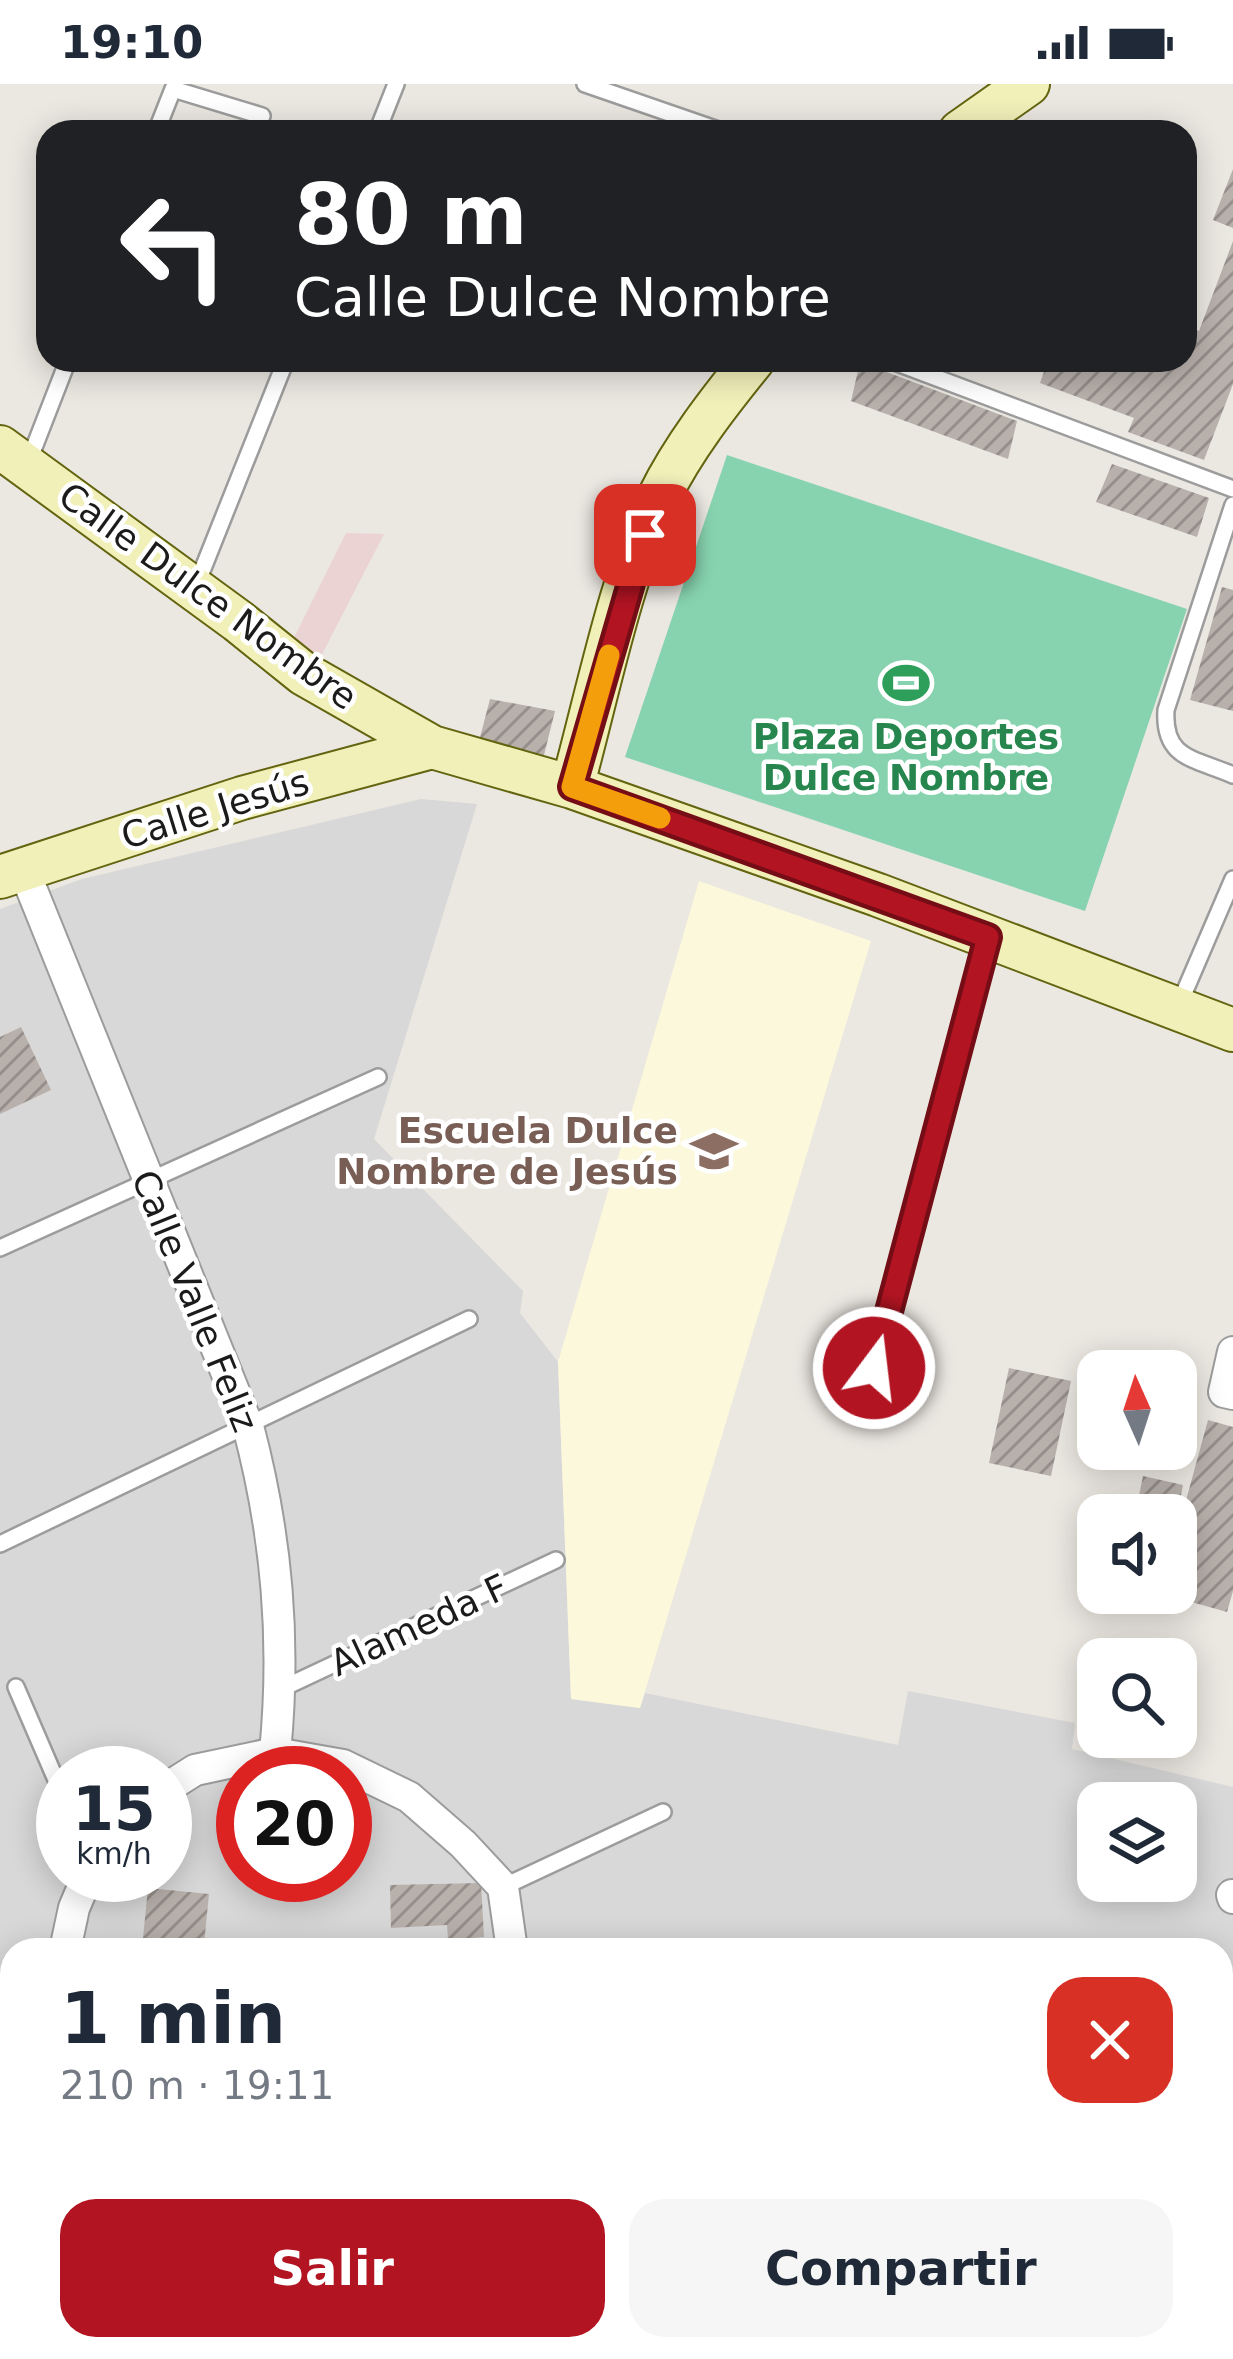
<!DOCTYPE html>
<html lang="es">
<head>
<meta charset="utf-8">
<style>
	:root { --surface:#fff; --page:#f6f6f7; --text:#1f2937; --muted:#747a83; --accent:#b21422 }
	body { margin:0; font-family:"DejaVu Sans",sans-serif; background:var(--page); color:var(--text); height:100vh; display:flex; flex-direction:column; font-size:45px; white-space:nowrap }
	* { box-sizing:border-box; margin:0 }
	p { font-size:39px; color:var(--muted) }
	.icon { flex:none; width:66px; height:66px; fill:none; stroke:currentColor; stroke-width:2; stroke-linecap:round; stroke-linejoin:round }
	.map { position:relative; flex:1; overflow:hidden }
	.details { position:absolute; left:0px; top:1854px; width:1233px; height:423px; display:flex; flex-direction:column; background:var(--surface); border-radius:36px 36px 0 0; box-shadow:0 6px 30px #0003 }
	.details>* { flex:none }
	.banner { position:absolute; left:36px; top:36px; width:1161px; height:252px; border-radius:36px; box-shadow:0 6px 30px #0003; background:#202124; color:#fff; overflow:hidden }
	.needle { width:78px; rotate:357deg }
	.fabs { position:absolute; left:1077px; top:1266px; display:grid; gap:24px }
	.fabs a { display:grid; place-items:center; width:120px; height:120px; border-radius:24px; background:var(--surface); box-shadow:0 6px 30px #0003; font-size:60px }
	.speed { position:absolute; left:36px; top:1662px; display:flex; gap:24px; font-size:60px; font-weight:700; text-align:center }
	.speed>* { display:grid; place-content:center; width:156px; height:156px; border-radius:50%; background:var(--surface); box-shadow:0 6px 30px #0003; line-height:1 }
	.speed small { font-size:30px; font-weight:400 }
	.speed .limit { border:18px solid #d22; background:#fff; color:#111 }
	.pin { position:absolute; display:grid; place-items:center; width:102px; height:102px; color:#fff; margin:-51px; border-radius:24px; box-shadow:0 6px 18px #0006 }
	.me { position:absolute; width:132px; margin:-66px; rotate:15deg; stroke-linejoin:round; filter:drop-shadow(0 0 9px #0008) }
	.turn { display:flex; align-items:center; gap:42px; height:252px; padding:0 60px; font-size:54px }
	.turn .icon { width:156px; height:156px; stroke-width:2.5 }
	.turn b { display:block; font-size:84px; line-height:102px }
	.round { display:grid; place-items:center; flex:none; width:126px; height:126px; border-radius:36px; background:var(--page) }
	.overview { display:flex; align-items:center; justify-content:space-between; height:204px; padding:0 60px }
	h1 { font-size:72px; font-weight:700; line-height:90px }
	.action { display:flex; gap:24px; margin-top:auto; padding:24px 60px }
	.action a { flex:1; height:138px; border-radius:36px; background:var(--accent); color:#fff; font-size:48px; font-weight:700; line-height:138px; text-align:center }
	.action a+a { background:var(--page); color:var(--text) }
	.status { display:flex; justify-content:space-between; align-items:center; height:84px; padding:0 60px; background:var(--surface); direction:ltr }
	.status svg { height:33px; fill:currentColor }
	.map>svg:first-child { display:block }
	.residential { fill:#d9d8d8; fill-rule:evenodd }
	.commercial { fill:#ebd2d3 }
	.education { fill:#fbf8db }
	.park { fill:url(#park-crowns) }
	.pitch { fill:#87d3af }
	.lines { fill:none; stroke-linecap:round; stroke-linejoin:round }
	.stream { stroke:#a6ced5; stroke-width:10 }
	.building { fill:url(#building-hatch) }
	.lane-casing { stroke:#9c9c9c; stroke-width:20 }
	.street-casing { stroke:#9c9c9c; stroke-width:34 }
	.secondary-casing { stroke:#63640f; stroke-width:46 }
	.lane { stroke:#fff; stroke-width:15 }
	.street { stroke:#fff; stroke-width:30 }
	.secondary { stroke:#f2f0b9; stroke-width:42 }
	.route-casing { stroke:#740d16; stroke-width:30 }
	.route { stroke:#b21422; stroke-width:21 }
	.slow { stroke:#f59e0b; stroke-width:21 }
	.labels { text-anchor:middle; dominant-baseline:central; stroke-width:9; stroke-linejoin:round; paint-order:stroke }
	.street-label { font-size:36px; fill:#1b1b1b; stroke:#fff }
	.leisure-label { font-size:36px; font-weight:bold; fill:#27864d; stroke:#fff }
	.education-label { font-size:36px; font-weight:bold; fill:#785e54; stroke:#fff; text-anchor:end }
</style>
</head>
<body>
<div class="status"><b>19:10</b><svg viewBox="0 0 49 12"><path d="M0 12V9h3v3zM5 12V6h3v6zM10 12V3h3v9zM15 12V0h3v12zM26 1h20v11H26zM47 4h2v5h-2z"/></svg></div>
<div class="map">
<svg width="1233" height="2275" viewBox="0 0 1233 2275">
	<defs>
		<pattern id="park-crowns" width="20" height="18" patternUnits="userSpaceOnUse" patternTransform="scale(3)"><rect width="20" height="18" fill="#c2f3c1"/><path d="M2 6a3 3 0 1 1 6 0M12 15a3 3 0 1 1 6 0" fill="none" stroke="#a6d0a5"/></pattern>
		<pattern id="building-hatch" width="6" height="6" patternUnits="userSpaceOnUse" patternTransform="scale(3)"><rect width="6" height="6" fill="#b8b0ab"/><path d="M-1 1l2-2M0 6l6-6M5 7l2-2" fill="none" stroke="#958e8a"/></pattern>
	</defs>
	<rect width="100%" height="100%" fill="#ebe7e1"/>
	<path class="residential" d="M 421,715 L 477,720 L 374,1055 L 523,1207 L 520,1229 L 558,1278 L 571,1615 L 640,1624 L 645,1609 L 898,1661 L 908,1607 L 1075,1639 L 1072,1665 L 1233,1703 L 1233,2275 L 763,2275 L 796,2265 L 1221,2265 L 1221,1866 L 12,1866 L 12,2265 L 547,2265 L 533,2275 L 0,2275 L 0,825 L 82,795 ZM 63,1689 L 165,1689 L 165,1791 L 63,1791 ZM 243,1689 L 345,1689 L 345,1791 L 243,1791 ZM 1098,1719 L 1176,1719 L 1176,1797 L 1098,1797 Z"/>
	<path class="commercial" d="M 346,449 L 384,450 L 320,574 L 291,560 Z"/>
	<path class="education" d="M 699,797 L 871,857 L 640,1624 L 571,1615 L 558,1278 Z"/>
	<path class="park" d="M 405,2265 L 547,2265 L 533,2275 L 407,2275 Z"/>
	<path class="pitch" d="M 727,371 L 1187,525 L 1085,827 L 625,673 Z"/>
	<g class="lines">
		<path class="stream" d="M 1221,1899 L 1223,1898
			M 593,2275 L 641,2265"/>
	</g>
	<path class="building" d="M 1233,85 L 1233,144 L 1213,136 Z
		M 1233,157 L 1233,300 L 1204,376 L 1128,348 L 1134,334 L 1040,299 L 1048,276 L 1185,276 L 1185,241 L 1199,247 Z
		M 860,278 L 1017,337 L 1008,375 L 851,317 Z
		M 1112,380 L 1209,414 L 1197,453 L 1096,418 Z
		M 1222,503 L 1233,506 L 1233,627 L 1190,616 Z
		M 490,615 L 555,627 L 542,679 L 477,665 Z
		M 21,943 L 51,1006 L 0,1030 L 0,953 Z
		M 1009,1284 L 1071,1297 L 1051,1392 L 989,1379 Z
		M 1208,1336 L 1233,1343 L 1233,1507 L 1227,1528 L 1163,1510 L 1176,1509 L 1176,1453 Z
		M 1143,1392 L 1183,1401 L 1177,1431 L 1135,1431 Z
		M 481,1799 L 484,1853 L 448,1856 L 447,1841 L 391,1844 L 390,1801 Z
		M 148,1804 L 209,1810 L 204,1860 L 143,1854 Z
		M 136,1857 L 201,1863 L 200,1866 L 136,1866 Z"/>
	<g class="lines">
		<defs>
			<path id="lane" d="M 585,0 L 724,48
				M 156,48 L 173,5 L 262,32
				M 377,48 L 396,0
				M 889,276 L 1233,405
				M 28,379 L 68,276
				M 1233,421 L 1166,626 C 1163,675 1194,674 1233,691
				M 196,502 L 286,276
				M 1178,923 L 1233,795
				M 0,1164 L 378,993
				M 874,1284 L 987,857
				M 0,1460 L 469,1235
				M 16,1603 L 63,1712
				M 281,1605 L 556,1476
				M 503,1803 L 663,1728
				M 0,2171 L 12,2165"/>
			<path id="street" d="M 23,784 L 248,1342 C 277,1452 286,1557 275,1669
				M 1233,1268 L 1224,1308 L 1233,1310
				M 165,1705 L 195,1686 L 275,1669 L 343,1681 L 409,1713 L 463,1760 L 503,1803 L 512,1866
				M 1232,1811 L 1233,1814
				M 65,1866 L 74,1824 L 88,1791
				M 1221,2196 L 1233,2191
				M 1048,2275 L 1070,2265"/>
			<path id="secondary" d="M 960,48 L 1028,0
				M 0,363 L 238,537 L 304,590 L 432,663 L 572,703 L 878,811 L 1233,946
				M 572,703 C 597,613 620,495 659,413 C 683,364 719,318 753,276
				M 0,793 L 242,714 L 432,663"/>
		</defs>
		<use href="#lane" class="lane-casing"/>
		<use href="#street" class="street-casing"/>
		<use href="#secondary" class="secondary-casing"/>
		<use href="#lane" class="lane"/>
		<use href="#street" class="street"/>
		<use href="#secondary" class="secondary"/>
	</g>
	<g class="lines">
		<defs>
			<path id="route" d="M 645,451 L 572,703 L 988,853 L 874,1284"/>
		</defs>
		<use href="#route" class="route-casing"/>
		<use href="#route" class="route"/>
		<path class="slow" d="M 609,571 L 572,703 L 660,734"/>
	</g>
	<defs>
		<symbol id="stadium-bare" viewBox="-9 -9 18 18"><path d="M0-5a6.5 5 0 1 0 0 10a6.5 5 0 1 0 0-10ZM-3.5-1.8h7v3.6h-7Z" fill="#2e9e5b" stroke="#fff" stroke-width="2.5" paint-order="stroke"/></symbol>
		<symbol id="school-bare" viewBox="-9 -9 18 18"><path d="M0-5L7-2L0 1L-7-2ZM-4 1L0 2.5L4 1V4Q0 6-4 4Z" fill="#8d6e63" stroke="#fff" stroke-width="2.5" paint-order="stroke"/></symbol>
	</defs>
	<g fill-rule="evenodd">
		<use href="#stadium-bare" x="873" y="566" width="66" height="66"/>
		<use href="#school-bare" x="681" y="1034" width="66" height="66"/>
	</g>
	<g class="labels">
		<g class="street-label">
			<text transform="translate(208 512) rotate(36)">Calle Dulce Nombre</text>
			<text transform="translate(215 725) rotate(-17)">Calle Jesús</text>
			<text transform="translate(195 1217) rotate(68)">Calle Valle Feliz</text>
			<text transform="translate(419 1541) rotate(-25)">Alameda F</text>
		</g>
		<g class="leisure-label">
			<text x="906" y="652">Plaza Deportes<tspan x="906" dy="41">Dulce Nombre</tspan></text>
		</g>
		<g class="education-label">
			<text x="678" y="1046">Escuela Dulce<tspan x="678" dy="41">Nombre de Jesús</tspan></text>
		</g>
	</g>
</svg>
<div class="fabs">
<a><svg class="needle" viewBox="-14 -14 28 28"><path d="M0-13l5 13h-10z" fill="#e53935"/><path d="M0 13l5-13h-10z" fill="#747a83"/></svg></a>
<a><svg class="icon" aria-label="sound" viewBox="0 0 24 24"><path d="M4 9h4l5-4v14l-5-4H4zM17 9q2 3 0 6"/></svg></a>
<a><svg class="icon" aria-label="search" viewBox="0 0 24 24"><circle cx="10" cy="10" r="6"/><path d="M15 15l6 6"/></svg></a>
<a><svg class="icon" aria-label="layers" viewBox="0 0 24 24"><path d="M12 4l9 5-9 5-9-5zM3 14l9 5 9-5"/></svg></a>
</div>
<div class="speed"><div>15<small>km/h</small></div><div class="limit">20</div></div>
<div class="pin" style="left:645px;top:451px;background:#d93025"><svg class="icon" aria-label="arrive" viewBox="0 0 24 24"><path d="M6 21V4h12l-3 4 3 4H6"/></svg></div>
<svg class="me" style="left:874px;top:1284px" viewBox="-20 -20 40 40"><circle r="17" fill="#b21422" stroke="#fff" stroke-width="3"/><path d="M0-11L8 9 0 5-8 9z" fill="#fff"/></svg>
<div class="banner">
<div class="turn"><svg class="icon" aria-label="left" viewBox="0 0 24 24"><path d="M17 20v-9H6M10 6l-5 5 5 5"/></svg><div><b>80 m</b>Calle Dulce Nombre</div></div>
</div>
<section class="details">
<div class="overview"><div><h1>1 min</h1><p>210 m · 19:11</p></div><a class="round" style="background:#d93025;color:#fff"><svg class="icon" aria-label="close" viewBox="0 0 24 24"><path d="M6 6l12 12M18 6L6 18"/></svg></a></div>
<div class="action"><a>Salir</a><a>Compartir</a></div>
</section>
</div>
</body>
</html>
